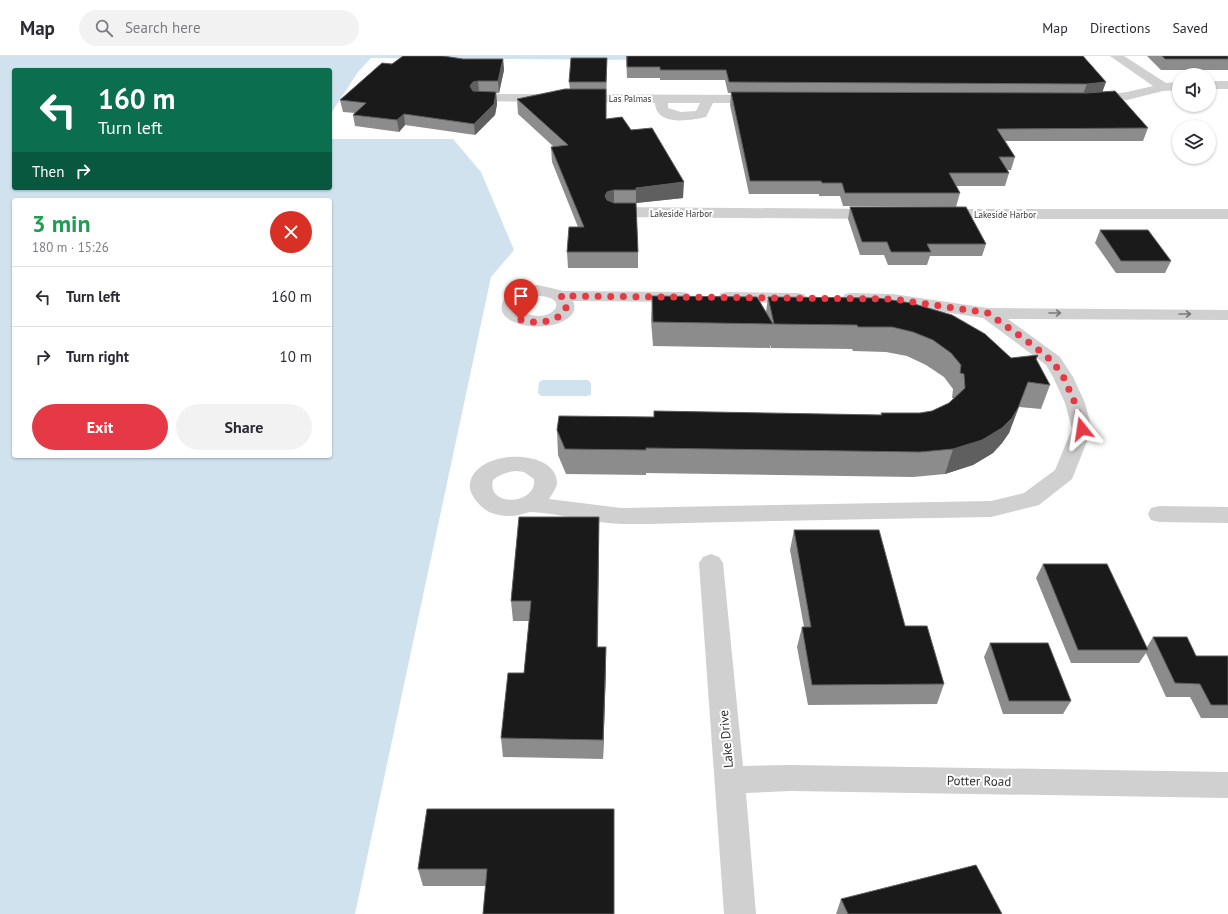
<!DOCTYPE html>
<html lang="en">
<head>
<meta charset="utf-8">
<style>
	:root { --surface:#fff; --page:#f2f2f3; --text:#2b2b33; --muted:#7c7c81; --line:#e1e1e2; --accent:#e63946 }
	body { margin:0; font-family:"PT Sans",sans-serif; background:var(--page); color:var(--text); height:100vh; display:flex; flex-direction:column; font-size:15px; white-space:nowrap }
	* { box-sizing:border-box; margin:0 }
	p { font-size:13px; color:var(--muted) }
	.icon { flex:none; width:22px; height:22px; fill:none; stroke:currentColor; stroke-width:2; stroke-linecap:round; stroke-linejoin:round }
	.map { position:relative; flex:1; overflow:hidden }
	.details { position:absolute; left:12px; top:142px; width:320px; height:260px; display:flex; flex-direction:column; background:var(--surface); border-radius:4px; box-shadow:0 1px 3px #0004 }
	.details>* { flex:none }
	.guide { position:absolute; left:12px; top:12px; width:320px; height:122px; border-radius:4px; box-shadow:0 1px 3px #0004; background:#0b6e4f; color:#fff; overflow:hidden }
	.fabs { position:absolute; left:1172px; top:12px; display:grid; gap:8px }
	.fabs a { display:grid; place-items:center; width:44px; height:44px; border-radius:50%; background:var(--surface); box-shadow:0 1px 3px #0004; font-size:20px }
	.pin { position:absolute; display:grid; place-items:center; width:34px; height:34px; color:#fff; margin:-41px -17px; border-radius:50% 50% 50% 0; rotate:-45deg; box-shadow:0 0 4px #0007 }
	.pin .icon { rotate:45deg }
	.me { position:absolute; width:44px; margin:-22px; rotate:345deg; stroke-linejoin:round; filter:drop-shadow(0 0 3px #0008) }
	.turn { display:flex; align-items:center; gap:14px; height:84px; padding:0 20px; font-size:18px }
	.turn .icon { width:52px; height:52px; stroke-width:2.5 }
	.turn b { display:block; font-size:28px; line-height:34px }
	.then { display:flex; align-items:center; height:38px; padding:0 20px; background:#0003; gap:8px; font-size:15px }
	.round { display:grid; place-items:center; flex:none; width:42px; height:42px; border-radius:21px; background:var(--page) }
	.summary { display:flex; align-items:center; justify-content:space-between; height:68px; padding:0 20px }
	h1 { font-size:24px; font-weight:700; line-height:30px; color:#1e9e55 }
	.primary-button { display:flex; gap:8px; margin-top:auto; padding:8px 20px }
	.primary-button a { flex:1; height:46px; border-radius:24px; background:var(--accent); color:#fff; font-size:16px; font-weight:700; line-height:46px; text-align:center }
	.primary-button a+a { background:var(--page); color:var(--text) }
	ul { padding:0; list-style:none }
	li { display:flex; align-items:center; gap:12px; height:60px; padding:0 20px; border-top:1px solid var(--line) }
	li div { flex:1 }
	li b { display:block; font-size:15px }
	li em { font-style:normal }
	header { display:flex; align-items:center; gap:24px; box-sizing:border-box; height:56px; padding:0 20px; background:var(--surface); border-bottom:1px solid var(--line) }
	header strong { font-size:19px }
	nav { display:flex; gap:22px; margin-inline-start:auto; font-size:14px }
	.search { width:280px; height:36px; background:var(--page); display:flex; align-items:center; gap:10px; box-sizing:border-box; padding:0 14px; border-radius:22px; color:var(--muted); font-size:15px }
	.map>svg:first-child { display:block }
	.water { fill:#cfe2ee; fill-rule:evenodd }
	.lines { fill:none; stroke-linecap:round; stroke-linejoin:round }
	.minor { fill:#d0d0d0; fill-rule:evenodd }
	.wall { fill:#8c8c8c }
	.shaded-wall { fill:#5f5f5f }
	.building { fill:#1a1a1a; stroke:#5f5f5f }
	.oneway { stroke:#7a7a7a }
	.route { stroke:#e63946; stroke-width:7; stroke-dasharray:0 12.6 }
	.labels { text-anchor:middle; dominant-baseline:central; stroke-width:4; stroke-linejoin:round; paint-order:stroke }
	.far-street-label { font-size:9px; fill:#333; stroke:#fff }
	.near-street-label { font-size:13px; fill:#333; stroke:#fff }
</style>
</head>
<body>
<header>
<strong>Map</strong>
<div class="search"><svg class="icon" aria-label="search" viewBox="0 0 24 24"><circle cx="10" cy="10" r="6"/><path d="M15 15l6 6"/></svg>Search here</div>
<nav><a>Map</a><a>Directions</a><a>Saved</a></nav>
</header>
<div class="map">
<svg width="1228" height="858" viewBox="0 0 1228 858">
	<rect width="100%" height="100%" fill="#fff"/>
	<path class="water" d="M 0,0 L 649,0 L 649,4 L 371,2 L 358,16 L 330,59 L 330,14 L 14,14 L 14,132 L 330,132 L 330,83 L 453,83 L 481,116 L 514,194 L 491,221 L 355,858 L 0,858 ZM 14,144 L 330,144 L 330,400 L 14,400 Z
		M 543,324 L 588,324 L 591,327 L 591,339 L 587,340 L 541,340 L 538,337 L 539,326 Z"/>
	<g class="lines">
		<path class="minor" d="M 1110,0 L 1124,0 L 1166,27 L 1179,26 L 1179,34 L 1163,35 L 1127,44 L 1092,48 L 1087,47 L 1085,44 L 1087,41 L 1127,36 L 1153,30 Z
			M 1209,25 L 1228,25 L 1228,33 L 1209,33 Z
			M 479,38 L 761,39 L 766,40 L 768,43 L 766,46 L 761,47 L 713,47 L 706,61 C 689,65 656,70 655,47 L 474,45 L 472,42 L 474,39 ZM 668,47 L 700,47 L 696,55 L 681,56 L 668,52 Z
			M 614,151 L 879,153 L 885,155 L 887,158 L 885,161 L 879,163 L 614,161 L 608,159 L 606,156 L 608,153 Z
			M 941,153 L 1228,153 L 1228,163 L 941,163 L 935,161 L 933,158 L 935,155 Z
			M 538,229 L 564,235 L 682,236 L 688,237 L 691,241 L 688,245 L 682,246 L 573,245 C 575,249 575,253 573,257 C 557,281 485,271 505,242 C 512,231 526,230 538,229 ZM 529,240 C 581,237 548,275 519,253 L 519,247 Z
			M 727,236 L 798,237 L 804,238 L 807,242 L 804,246 L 798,247 L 727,246 L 721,245 L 718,241 L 721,237 Z
			M 851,237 L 893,238 L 988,252 L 1228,254 L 1228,264 L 1008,263 L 1060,301 L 1073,321 L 1085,347 L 1092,373 L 1072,423 L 1039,449 L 991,461 C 877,463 763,465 649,468 C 640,468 631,468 622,468 C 592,467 562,458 532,456 C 527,456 523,458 519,459 C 509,461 499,460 489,456 C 480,451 468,438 470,427 C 477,392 558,392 557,428 C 556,432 552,439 549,443 L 621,452 L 991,445 L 1024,437 L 1055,414 L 1072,373 L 1065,347 L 1053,321 L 1046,309 L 983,262 L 893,248 L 851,247 L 845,246 L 842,242 L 845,238 ZM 516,415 L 524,416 L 534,423 C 538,448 486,453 493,424 C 500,418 507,416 516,415 Z
			M 1159,450 L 1228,451 L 1228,467 L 1159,466 L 1151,464 L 1148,458 L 1151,452 Z
			M 711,498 L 719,501 L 723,507 L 743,710 L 791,709 L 1228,716 L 1228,742 L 791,735 L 746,737 L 756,858 L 724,858 L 699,507 L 703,501 Z"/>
	</g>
	<path class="wall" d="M 626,0 L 1083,0 L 1103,36 L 1148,72 L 1143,85 L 1005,85 L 1015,101 L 1011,114 L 1007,114 L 1009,117 L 1005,130 L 956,130 L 960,137 L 956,151 L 843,150 L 840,140 L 819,140 L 819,138 L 749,138 L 730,49 L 731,37 L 728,37 L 725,24 L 660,24 L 660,22 L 627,22 Z
		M 1147,0 L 1228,0 L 1228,14 L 1161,14 Z
		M 607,2 L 606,63 L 631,74 L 683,142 L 636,147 L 638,196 L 638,212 L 568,212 L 567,196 L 578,171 L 552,106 L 551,91 L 554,91 L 518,58 L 517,43 L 570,33 L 569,26 Z
		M 463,3 L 503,3 L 504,14 L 499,37 L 496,37 L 497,48 L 495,59 L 475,79 L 405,69 L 399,76 L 355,70 L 353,59 L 355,57 L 343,56 L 340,44 L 392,8 Z
		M 850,151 L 986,188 L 982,200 L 930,200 L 927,209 L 888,209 L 884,199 L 860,199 L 848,163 Z
		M 1100,174 L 1171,205 L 1165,217 L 1116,217 L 1095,187 Z
		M 652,240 L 766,256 L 768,241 L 878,242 L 1011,302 L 1036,303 L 1050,329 L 1041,353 L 1019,351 L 1009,377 L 1002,387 L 993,397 L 973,409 L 945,418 L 913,421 L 646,417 L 646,419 L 566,418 L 558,399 L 557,374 L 654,361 L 654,355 L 881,359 L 881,357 L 920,357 L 932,355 L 949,347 L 954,342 L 952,342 L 953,333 L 944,321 L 926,309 L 907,300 L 886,296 L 853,295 L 852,293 L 771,292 L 770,289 L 770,292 L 653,290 L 651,264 Z
		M 599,461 L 599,481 L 598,591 L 606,611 L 603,703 L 503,701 L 501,682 L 524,617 L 529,565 L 513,565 L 511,545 Z
		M 794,474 L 905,570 L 944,628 L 937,648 L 808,649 L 797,591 L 802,571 L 804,571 L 790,494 Z
		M 1043,508 L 1147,591 L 1153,581 L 1196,600 L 1228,600 L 1228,662 L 1201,662 L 1190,641 L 1166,641 L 1146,597 L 1139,607 L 1071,607 L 1036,522 Z
		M 990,587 L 1071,645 L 1063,658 L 1003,658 L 984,601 Z
		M 614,753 L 485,830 L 423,830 L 418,813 Z
		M 841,843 L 1002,858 L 836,858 Z"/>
	<path class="shaded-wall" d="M 503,3 L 504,14 L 499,37 L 498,25 Z
		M 478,25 L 479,37 L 474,38 L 470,30 L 473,26 Z
		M 1106,26 L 1102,37 L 1083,38 L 1087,28 Z
		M 496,36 L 497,48 L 495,59 L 475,79 L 474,68 Z
		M 404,58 L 405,69 L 399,76 L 397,64 Z
		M 684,126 L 683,142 L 636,147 L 636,132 Z
		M 614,134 L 614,150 L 608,152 L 605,140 L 607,136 Z
		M 1028,326 L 1009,377 L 1002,387 L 993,397 L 973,409 L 945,418 L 953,393 Z
		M 599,461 L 599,481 L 597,611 L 597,591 Z
		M 606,591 L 606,611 L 603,703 L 603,684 Z"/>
	<path class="building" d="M 403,0 L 443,0 L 463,3 L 503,3 L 498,25 L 478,25 L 473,26 L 470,30 L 473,35 L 496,36 L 494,48 L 474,68 L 404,58 L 397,64 L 353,59 L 366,47 L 340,44 L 382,7 L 392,8 Z
		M 627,0 L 1083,0 L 1106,26 L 1087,28 L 729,26 L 726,14 L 660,14 L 660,11 L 627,11 Z
		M 1162,0 L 1228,0 L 1228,3 L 1165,3 Z
		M 571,2 L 607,2 L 606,26 L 569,26 Z
		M 565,33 L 606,33 L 606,63 L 622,61 L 631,74 L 652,72 L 684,126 L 636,132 L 636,134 L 614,134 L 607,136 L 605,140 L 607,144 L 614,147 L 636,147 L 638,196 L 567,196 L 569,171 L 584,171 L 551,91 L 568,89 L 517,43 Z
		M 1115,35 L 1148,72 L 997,73 L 1015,101 L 999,101 L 1009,117 L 949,117 L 960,137 L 845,137 L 842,127 L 822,127 L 821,125 L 750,125 L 731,36 L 1087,37 Z
		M 850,151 L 966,151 L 986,188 L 927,188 L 931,196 L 891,196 L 887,186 L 862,186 Z
		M 1100,174 L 1148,174 L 1171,205 L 1121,205 Z
		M 652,240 L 757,241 L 773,268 L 653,266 Z
		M 768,241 L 878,242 L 911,247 L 952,259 L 985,278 L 1011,302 L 1038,299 L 1036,303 L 1050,329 L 1028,326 L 1018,352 L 1012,362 L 1002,372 L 982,384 L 953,393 L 920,396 L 646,392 L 646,394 L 565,393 L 557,374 L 559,360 L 654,361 L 654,355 L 882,359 L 881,357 L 920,357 L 932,355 L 949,347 L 965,332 L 964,318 L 960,317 L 961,309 L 951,297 L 933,284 L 913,276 L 892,271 L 858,271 L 857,269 L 774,268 Z
		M 519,461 L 599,461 L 597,591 L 606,591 L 603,684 L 501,682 L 508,617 L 524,617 L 531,545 L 511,545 Z
		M 794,474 L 879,474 L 905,570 L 927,570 L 944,628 L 812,629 L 802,571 L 811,571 Z
		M 1043,508 L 1107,508 L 1148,594 L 1078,594 Z
		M 1153,581 L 1187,581 L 1196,600 L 1228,600 L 1228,649 L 1211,649 L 1200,628 L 1175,627 Z
		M 990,587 L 1048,587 L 1071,645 L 1009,645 Z
		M 427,753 L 614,753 L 614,858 L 483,858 L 487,813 L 418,813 Z
		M 976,809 L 1002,858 L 848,858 L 841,843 Z"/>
	<defs><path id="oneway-shaft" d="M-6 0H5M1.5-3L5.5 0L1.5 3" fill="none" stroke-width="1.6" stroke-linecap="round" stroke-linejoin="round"/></defs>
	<g class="oneway">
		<use href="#oneway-shaft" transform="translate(1055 257)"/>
		<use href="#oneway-shaft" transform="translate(1185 258)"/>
	</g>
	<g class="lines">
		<path class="route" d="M 521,264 C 528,265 534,267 540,266 C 555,265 576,255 561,240 L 893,243 L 988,257 L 1034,290 L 1052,305 L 1063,320 L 1075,347 L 1082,373"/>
	</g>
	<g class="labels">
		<g class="far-street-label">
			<text x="630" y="42">Las Palmas</text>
			<text x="681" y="157">Lakeside Harbor</text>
			<text x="1005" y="158">Lakeside Harbor</text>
		</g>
		<g class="near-street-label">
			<text transform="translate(726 683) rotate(-95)">Lake Drive</text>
			<text transform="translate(979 725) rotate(1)">Potter Road</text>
		</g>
	</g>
</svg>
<div class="fabs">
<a><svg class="icon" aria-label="sound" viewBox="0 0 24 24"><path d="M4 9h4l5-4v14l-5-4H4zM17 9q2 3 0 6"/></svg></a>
<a><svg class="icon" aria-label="layers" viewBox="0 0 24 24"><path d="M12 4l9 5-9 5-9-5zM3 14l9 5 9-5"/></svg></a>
</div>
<div class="pin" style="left:521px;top:264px;background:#d93025"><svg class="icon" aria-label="arrive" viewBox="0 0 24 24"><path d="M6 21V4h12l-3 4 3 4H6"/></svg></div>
<svg class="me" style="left:1082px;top:373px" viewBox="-20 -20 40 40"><path d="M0-17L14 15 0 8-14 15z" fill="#e63946" stroke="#fff" stroke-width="4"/></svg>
<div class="guide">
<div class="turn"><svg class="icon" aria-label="left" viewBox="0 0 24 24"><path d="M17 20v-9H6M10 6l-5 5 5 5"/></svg><div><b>160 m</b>Turn left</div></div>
<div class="then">Then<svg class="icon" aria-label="right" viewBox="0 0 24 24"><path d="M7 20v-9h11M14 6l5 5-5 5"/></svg></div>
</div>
<section class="details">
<div class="summary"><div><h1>3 min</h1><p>180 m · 15:26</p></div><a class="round" style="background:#d93025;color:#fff"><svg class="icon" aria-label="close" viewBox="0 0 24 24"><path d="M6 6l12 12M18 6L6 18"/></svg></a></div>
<ul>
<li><svg class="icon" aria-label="left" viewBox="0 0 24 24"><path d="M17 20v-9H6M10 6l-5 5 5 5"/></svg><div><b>Turn left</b></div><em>160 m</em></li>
<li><svg class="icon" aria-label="right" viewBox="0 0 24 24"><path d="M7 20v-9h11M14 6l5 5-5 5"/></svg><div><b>Turn right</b></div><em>10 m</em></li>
</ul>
<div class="primary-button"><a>Exit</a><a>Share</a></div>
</section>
</div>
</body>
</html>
